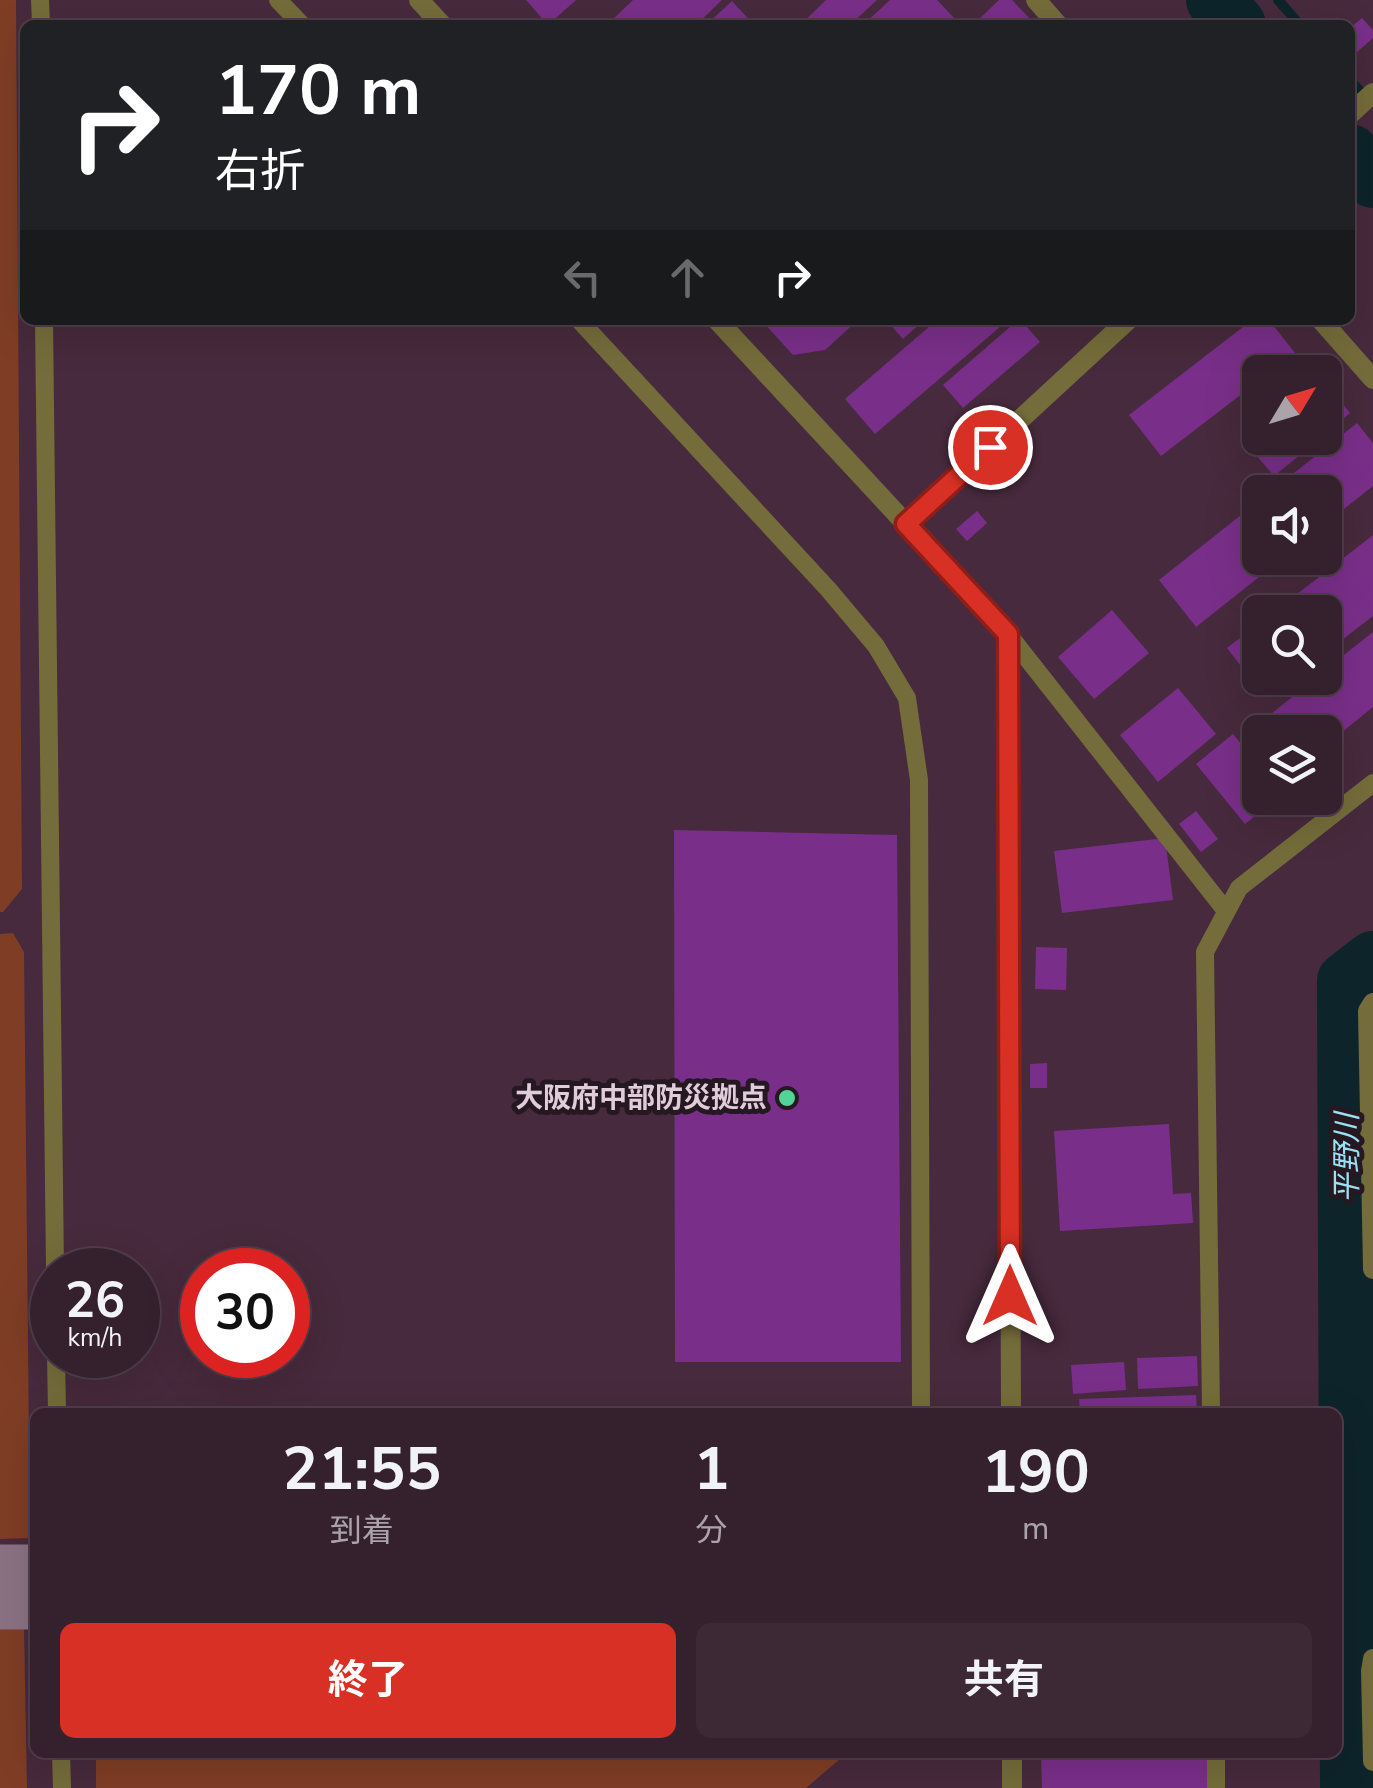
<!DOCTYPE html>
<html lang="ja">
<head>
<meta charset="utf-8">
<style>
	:root { --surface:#35202e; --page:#3d2836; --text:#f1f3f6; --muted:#aaa3aa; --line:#4f3e4a; --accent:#d93025 }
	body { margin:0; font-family:"Nunito Sans","Noto Sans JP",sans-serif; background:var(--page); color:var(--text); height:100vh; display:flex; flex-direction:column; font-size:38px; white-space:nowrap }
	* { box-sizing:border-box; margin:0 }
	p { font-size:32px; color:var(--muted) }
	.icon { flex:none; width:55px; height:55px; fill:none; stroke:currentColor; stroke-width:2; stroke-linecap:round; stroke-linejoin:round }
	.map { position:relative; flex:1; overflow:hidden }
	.drawer { position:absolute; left:30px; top:1408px; width:1312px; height:350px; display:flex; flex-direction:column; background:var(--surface); border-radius:15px; box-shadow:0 10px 40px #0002,0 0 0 2px var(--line) }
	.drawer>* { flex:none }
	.banner { position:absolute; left:20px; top:20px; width:1335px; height:305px; border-radius:15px; box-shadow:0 10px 40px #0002,0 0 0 2px var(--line); background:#202124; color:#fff; overflow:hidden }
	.needle { width:65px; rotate:52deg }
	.buttons { position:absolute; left:1242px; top:355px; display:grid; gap:20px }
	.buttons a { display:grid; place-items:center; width:100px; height:100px; border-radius:15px; background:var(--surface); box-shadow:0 10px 40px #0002,0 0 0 2px var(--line); font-size:50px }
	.speed { position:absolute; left:30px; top:1248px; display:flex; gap:20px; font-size:50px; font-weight:700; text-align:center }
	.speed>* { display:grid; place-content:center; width:130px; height:130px; border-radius:50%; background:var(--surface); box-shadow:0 10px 40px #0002,0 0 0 2px var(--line); line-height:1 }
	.speed small { font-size:25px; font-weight:400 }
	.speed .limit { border:15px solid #d22; background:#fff; color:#111 }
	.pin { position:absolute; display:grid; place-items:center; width:85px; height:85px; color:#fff; margin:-42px; border:5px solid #fff; border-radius:50%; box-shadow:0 2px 10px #0007 }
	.me { position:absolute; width:110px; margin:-55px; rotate:0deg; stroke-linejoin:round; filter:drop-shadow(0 0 8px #0008) }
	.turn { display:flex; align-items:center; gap:35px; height:210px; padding:0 30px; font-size:45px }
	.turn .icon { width:130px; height:130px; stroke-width:2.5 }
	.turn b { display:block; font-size:70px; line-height:85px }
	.lanes { display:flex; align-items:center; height:95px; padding:0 30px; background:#0003; justify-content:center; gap:50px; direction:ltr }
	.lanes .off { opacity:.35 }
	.eta { display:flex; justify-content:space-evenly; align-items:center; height:170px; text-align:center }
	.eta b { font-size:60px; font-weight:700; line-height:70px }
	.primary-button { display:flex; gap:20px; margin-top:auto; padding:20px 30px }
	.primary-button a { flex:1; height:115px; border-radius:15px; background:var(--accent); color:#fff; font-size:40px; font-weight:700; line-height:115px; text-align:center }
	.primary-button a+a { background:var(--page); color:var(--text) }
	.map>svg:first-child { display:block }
	.green { fill:#7f3d25 }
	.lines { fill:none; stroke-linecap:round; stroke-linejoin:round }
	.stream { stroke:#0d242b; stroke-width:10 }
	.river { stroke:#0d242b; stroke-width:58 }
	.taxiway { stroke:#8a7282; stroke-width:85 }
	.building { fill:#792f89 }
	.service { stroke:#746c3a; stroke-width:18 }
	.minor { stroke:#746c3a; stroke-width:20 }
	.tertiary { stroke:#746c3a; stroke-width:20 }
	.route-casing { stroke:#8d1f18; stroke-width:25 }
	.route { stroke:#d93025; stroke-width:18 }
	.poi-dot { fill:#52d397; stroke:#251821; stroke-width:4 }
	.labels { text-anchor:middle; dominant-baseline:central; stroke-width:10; stroke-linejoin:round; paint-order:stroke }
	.poi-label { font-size:28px; font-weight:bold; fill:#e0cdd9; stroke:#251821; text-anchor:end }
	.water-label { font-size:30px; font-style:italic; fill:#9bdff5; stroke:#251821 }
</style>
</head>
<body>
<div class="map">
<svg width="1373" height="1788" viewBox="0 0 1373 1788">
	<rect width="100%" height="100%" fill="#472a3d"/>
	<path class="green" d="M 0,0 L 16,0 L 22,889 L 3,912 L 0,912 Z
		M 13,933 L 24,952 L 30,1538 L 0,1539 L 0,934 Z
		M 0,1627 L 24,1627 L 27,1788 L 0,1788 Z
		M 96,1753 L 96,1752 L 847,1753 L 806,1788 L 96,1788 Z"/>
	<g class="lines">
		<path class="stream" d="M 1278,0 L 1300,25
			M 1350,80 L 1369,101"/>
		<path class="river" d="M 1215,0 L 1237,25
			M 1350,153 L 1373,179
			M 1349,1788 L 1346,981 L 1373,960"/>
		<path class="taxiway" d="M 0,1587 L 35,1587"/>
	</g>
	<path class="building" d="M 526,0 L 576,0 L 548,25 Z
		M 633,0 L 722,0 L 696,25 L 607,25 Z
		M 826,0 L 877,0 L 850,25 L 800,25 Z
		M 890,0 L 937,0 L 961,25 L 863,25 Z
		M 999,0 L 1012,0 L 1036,25 L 973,25 Z
		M 732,1 L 754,25 L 706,25 Z
		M 1362,18 L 1373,30 L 1373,38 L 1356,53 L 1350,46 L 1350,28 Z
		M 761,320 L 858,320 L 825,350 L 793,355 Z
		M 886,320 L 924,320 L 903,339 Z
		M 937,320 L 1008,320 L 875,434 L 845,399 Z
		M 1018,320 L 1021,320 L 1040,342 L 963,408 L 943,385 Z
		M 1252,320 L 1269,320 L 1295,353 L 1269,372 L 1260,372 L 1260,380 L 1161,456 L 1129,415 Z
		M 1305,358 L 1317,372 L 1288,372 Z
		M 1325,382 L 1350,413 L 1325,434 Z
		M 1357,423 L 1373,443 L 1373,486 L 1325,524 L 1325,492 L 1270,492 Z
		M 1266,438 L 1321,438 L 1274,476 L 1251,449 Z
		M 1260,500 L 1260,558 L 1283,558 L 1196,627 L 1159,580 Z
		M 977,511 L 987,523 L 967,541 L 956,529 Z
		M 1373,535 L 1373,616 L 1325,653 L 1325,612 L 1274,612 Z
		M 1112,610 L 1149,653 L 1094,699 L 1058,657 Z
		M 1260,623 L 1260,664 L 1247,674 L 1227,648 Z
		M 1373,632 L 1373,707 L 1325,746 L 1325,732 L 1260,732 L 1260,749 L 1247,733 L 1316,678 L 1325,678 L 1325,670 Z
		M 1178,688 L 1216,734 L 1158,782 L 1120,735 Z
		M 1233,734 L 1260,767 L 1260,798 L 1278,798 L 1245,824 L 1196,764 Z
		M 1196,811 L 1218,839 L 1201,852 L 1179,824 Z
		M 674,830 L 897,835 L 901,1362 L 675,1362 Z
		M 1165,838 L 1173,900 L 1062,913 L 1054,851 Z
		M 1036,947 L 1067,948 L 1066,990 L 1035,989 Z
		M 1047,1063 L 1047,1088 L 1030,1088 L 1030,1064 Z
		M 1169,1124 L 1173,1194 L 1191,1193 L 1193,1223 L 1060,1231 L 1054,1131 Z
		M 1197,1356 L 1198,1386 L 1138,1389 L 1137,1358 Z
		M 1124,1362 L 1126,1390 L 1073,1394 L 1071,1365 Z
		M 1196,1395 L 1197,1412 L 1080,1412 L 1079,1399 Z
		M 1041,1752 L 1211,1752 L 1212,1788 L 1042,1788 Z"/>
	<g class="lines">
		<path class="service" d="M 40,0 L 41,25
			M 278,0 L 302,25
			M 44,320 L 55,1270
			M 579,320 L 828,589 L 876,646 L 907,698 L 919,780 L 921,1412
			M 1008,634 L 1226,911
			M 56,1355 L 57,1412
			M 1211,1412 L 1205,952 L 1239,888 L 1373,783
			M 61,1752 L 62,1788
			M 1216,1752 L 1216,1788"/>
		<path class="minor" d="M 419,0 L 442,25
			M 1036,0 L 1058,25
			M 717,320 L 1008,634 L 1011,1412
			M 1321,320 L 1373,379
			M 1373,1003 L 1368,1011 L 1373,1269
			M 1373,1659 L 1371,1671 L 1373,1761
			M 1012,1752 L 1012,1788"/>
		<path class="tertiary" d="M 1350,114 L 1373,93
			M 907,524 L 1128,320"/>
	</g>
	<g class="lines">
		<defs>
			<path id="route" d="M 990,447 L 906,524 L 1008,634 L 1010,1296"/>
		</defs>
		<use href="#route" class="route-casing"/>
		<use href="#route" class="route"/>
	</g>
	<circle class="poi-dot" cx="787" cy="1098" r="10"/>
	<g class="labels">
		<g class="poi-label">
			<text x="767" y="1098">大阪府中部防災拠点</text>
		</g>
		<g class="water-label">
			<text transform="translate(1347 1158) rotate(-90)">平野川</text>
		</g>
	</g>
</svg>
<div class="buttons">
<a><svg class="needle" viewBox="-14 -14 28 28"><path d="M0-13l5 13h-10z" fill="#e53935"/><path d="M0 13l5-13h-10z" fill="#aaa3aa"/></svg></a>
<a><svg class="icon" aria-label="sound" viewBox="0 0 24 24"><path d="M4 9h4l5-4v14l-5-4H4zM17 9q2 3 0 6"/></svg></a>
<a><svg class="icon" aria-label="search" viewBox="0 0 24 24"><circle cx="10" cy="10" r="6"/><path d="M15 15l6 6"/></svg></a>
<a><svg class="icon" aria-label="layers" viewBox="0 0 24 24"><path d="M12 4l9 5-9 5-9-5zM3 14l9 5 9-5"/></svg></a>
</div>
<div class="speed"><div>26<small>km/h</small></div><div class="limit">30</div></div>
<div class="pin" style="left:990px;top:447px;background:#d93025"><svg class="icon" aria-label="arrive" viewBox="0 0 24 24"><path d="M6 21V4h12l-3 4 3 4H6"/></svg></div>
<svg class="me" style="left:1010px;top:1296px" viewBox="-20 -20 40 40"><path d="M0-17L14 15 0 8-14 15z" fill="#d93025" stroke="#fff" stroke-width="4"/></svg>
<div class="banner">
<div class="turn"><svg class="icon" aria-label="right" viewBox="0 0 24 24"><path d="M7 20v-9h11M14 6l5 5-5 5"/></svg><div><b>170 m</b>右折</div></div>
<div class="lanes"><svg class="icon off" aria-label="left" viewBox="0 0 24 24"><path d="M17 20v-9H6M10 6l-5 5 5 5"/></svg><svg class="icon off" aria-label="ahead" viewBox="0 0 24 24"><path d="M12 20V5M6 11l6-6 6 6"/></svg><svg class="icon" aria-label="right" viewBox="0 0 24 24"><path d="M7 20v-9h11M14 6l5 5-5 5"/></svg></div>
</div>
<section class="drawer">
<div class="eta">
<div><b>21:55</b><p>到着</p></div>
<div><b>1</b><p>分</p></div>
<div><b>190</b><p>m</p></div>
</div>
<div class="primary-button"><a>終了</a><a>共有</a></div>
</section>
</div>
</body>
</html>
